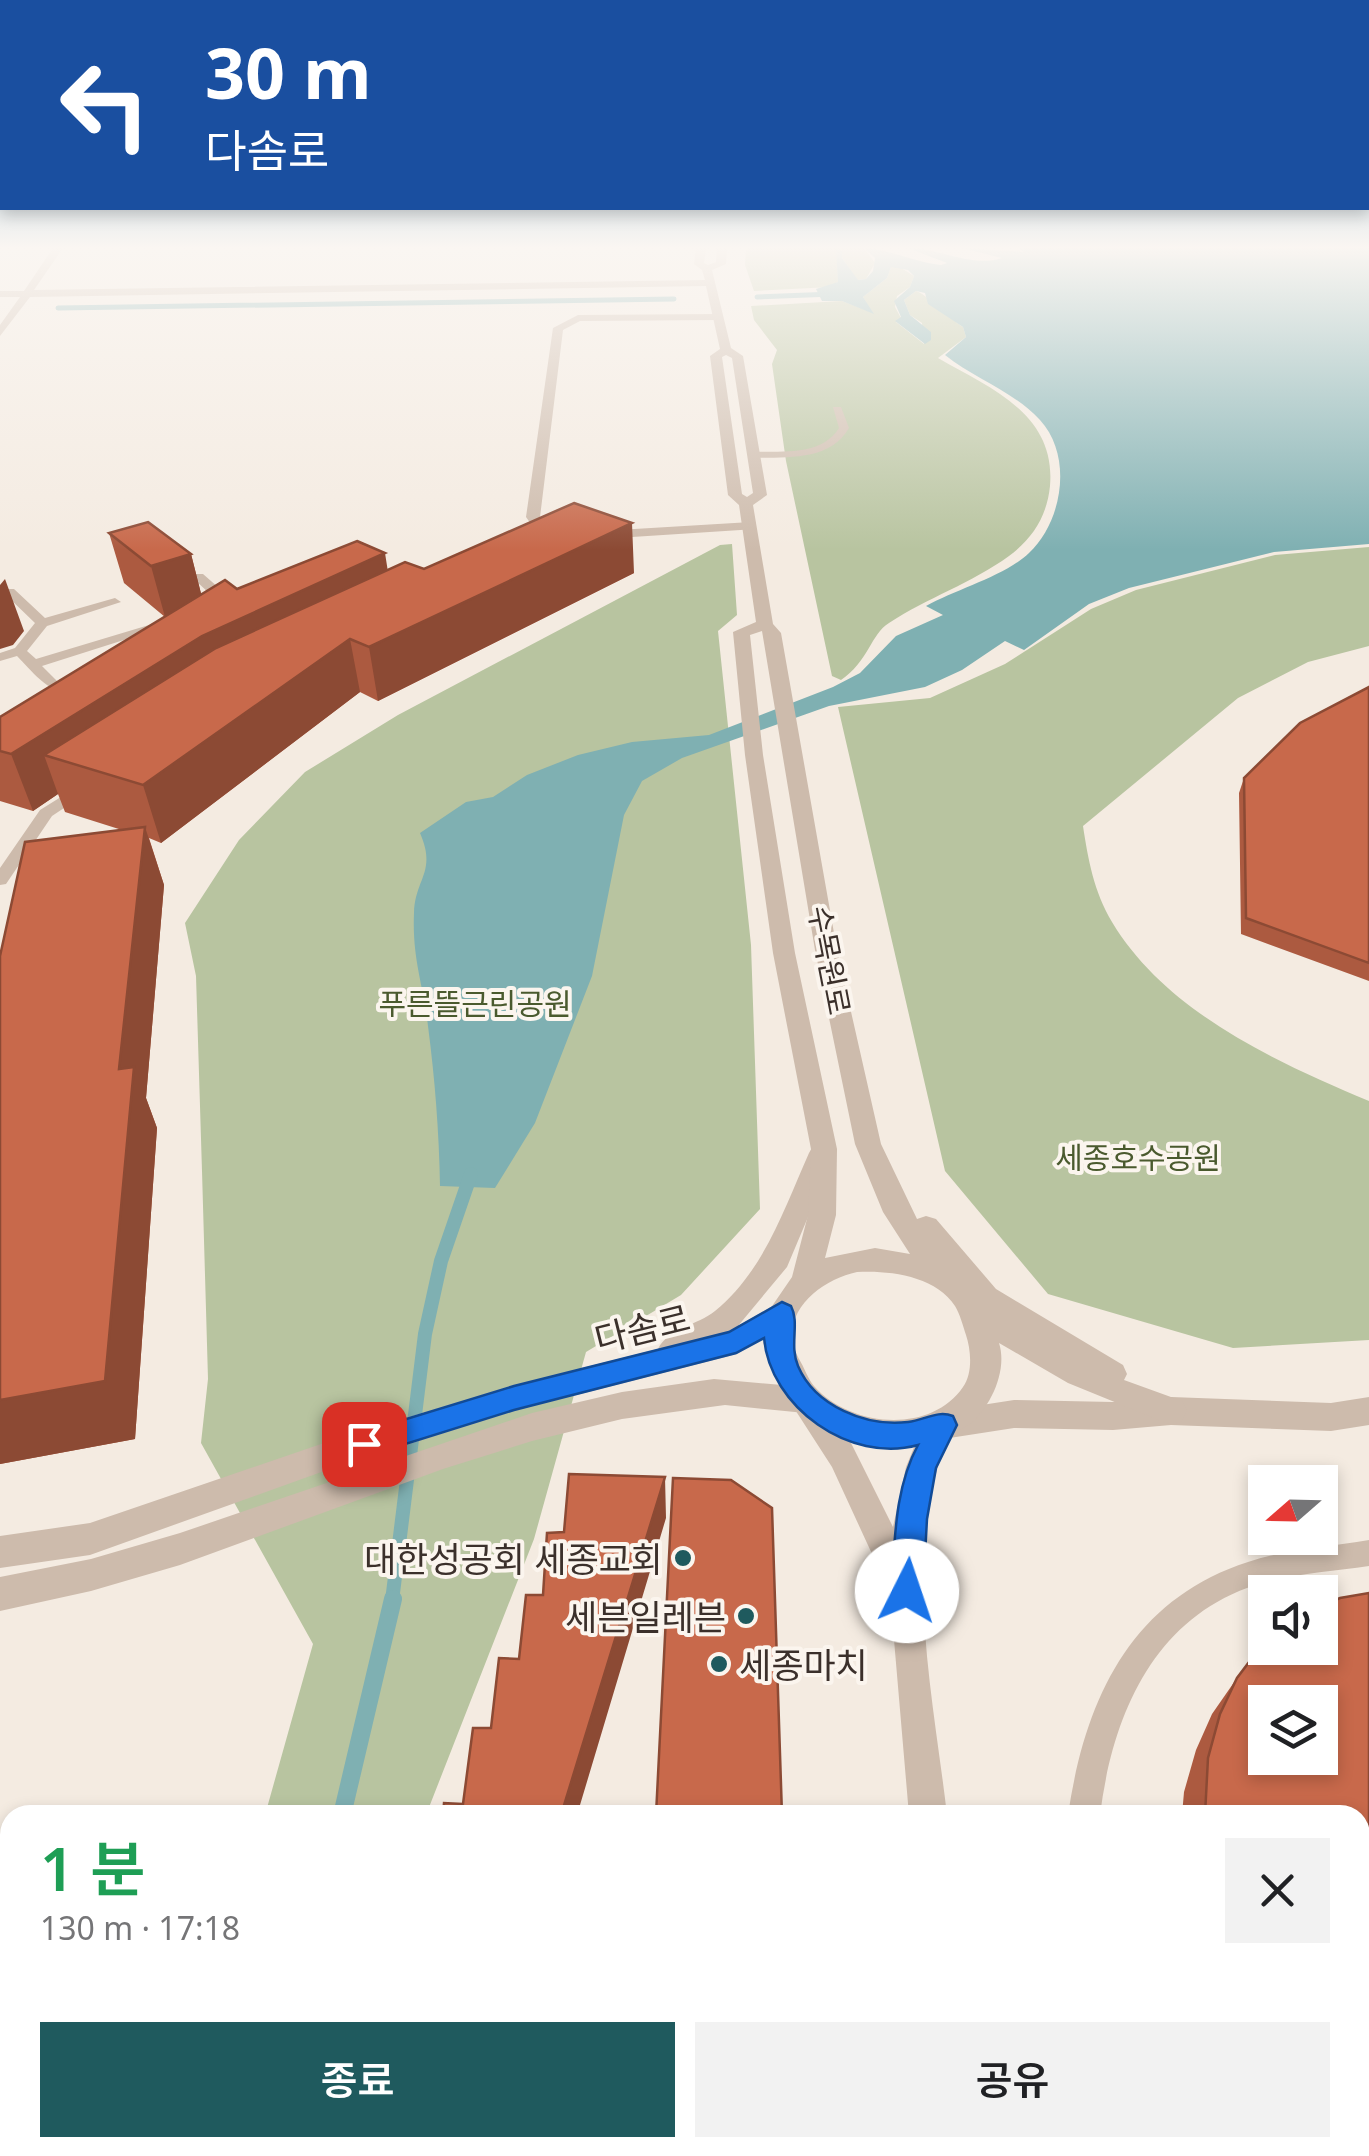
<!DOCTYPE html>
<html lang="ko">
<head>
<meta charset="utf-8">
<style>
	:root { --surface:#fff; --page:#f2f2f2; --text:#202124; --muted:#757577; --accent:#1f5a5e }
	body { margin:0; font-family:"Noto Sans","Noto Sans KR",sans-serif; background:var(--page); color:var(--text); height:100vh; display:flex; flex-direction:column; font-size:38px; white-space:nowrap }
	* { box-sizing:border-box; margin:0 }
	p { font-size:32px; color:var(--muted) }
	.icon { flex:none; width:55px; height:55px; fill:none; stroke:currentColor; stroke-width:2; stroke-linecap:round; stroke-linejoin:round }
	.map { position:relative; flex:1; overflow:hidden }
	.details { position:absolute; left:0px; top:1805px; width:1370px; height:352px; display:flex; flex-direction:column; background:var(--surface); border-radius:30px 30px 0 0; box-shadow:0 5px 15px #0003 }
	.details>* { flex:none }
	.top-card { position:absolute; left:0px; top:0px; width:1370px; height:210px; box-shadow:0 5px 15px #0003; background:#1a4fa0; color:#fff; overflow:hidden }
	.needle { width:65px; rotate:250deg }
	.buttons { position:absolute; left:1248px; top:1465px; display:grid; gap:20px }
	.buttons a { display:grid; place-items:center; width:90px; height:90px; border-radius:0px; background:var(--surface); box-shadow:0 5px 15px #0003; font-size:50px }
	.pin { position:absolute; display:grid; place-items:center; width:85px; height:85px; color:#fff; margin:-42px; border-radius:20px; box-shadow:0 5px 15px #0006 }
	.me { position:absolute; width:110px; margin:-55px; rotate:4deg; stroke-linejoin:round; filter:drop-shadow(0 0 8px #0008) }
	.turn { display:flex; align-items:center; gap:35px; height:210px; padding:0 40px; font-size:45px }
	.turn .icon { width:130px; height:130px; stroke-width:2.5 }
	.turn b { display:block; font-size:70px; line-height:85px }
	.round { display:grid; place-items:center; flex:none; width:105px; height:105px; border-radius:0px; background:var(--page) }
	.headline { display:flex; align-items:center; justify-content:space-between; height:170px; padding:0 40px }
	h1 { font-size:60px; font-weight:600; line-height:75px; color:#1e9e55 }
	.button { display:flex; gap:20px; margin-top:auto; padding:20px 40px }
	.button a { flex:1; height:115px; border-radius:0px; background:var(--accent); color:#fff; font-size:40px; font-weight:600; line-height:115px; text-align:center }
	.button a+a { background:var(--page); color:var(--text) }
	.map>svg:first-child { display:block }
	.green { fill:#b8c4a0 }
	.water { fill:#7fb0b2 }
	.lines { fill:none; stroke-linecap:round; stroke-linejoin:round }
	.stream-far2 { stroke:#7fb0b2; stroke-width:5 }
	.stream-far1 { stroke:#7fb0b2; stroke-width:14 }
	.stream { stroke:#7fb0b2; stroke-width:18 }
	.service { fill:#cdbbac; fill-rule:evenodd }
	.minor { fill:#cdbbac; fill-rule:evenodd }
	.tertiary { fill:#cdbbac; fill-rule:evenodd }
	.wall { fill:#ac5a40; fill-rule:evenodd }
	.shaded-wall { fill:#8c4a34 }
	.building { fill:#c8694b; stroke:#8c4a34; stroke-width:2.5; fill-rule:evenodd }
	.route { fill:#1a73e8; stroke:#114b97; stroke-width:2.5 }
	.poi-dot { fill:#1f5a5e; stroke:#fbf5ee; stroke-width:4 }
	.labels { text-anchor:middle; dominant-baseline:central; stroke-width:8; stroke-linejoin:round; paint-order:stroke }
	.street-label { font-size:30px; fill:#3b302b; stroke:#fbf5ee }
	.park-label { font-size:30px; fill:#4a5a2e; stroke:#fbf5ee }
	.near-street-label { font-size:35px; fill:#3b302b; stroke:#fbf5ee }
	.near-poi-label { font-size:35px; fill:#3b302b; stroke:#fbf5ee; text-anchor:end }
</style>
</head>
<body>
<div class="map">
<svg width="1369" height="2156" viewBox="0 0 1369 2156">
	<rect width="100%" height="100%" fill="#f4ebe1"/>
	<path class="green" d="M 746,248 L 864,248 L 875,263 L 866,279 L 857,280 L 837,250 L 838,282 L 831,287 L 754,291 L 745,265 Z
		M 898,266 L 914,276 L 910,287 L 897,296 L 895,307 L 901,318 L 896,322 L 924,344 L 922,323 L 910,315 L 904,300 L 916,291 C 925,293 949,318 963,327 L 966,337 L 938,358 C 992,389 1056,414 1050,486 C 1047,516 1033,538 1009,556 C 972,583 927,598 889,623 C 871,634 868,662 841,680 L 832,676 L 786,461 L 772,364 L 777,350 L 754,320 L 751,306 L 842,301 L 871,312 L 863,297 L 887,278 L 891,267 Z
		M 732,544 L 737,615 L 718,631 L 751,945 L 760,1209 L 681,1295 L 586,1352 L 534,1539 L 426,1815 L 265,1815 L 313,1644 L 201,1443 L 208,1379 L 202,1171 L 196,976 L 185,923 L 239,840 L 305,772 L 398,715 L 720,545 Z
		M 1369,547 L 1369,646 L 1308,662 L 1238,698 L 1083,826 C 1088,859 1094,892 1112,922 C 1166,1012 1276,1062 1369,1101 L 1369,1340 L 1233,1348 L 1048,1294 L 945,1171 L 838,707 L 930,698 L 1005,664 L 1091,609 L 1136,590 L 1275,555 Z
		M 133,2148 L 297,2148 L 294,2156 L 128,2156 Z"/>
	<path class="water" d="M 864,248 C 884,248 915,262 941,265 L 947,263 L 908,248 C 938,248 973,268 1002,258 L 962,248 L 1024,252 L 1018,248 L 1369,248 L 1369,544 L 1274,552 L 1129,588 L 1089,604 L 1024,650 L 1005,641 L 962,670 L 925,687 L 829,706 L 682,758 L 642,781 L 624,815 L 592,976 L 535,1123 L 495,1188 L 440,1186 C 439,1132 435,1080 428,1026 C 423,983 412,959 414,913 C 415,878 437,872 420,833 L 466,802 L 493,797 L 527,775 L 578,755 L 632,742 L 709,735 L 833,687 L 860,673 L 896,636 L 943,615 L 926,606 C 957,589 1005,576 1029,553 C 1063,521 1073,456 1040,420 C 1013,391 975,379 945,355 L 966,337 L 963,327 L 928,304 L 925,293 L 916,291 L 904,300 L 910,315 L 931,332 L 931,340 L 925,344 L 895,321 L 901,317 L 894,301 L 910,287 L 914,276 L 908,270 L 891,267 L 887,278 L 863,297 L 874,314 L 842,301 L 822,301 L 816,289 L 838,282 L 836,249 L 842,251 L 842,258 L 858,280 L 866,279 L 873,271 L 875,258 Z"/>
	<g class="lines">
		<path class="stream-far2" d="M 757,297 L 833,294
			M 58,308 L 674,299"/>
		<path class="stream-far1" d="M 392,1601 L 425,1334 L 441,1261 L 471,1174"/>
		<path class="stream" d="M 342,1815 L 393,1599
			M 207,2156 L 211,2148"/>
		<path class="service" d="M 833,407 L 841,407 L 849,428 C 830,461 788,457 754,458 L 749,455 L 754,452 C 782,451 822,456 839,428 Z
			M 195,574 L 203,574 L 235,602 L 235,608 L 225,608 L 195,580 Z
			M 6,589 L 14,589 L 45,618 L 115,598 L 121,602 L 47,626 L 27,651 L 36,659 L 159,622 L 171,625 L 42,666 L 57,681 L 84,688 C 57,705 34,673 17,656 L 0,661 L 0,653 L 15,648 L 35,623 L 6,595 Z
			M 85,782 L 91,784 L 91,790 L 52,816 L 6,884 L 0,885 L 0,868 L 40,810 Z
			M 1369,1540 L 1369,1566 C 1329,1572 1286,1574 1247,1588 C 1150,1624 1112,1720 1100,1815 L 1068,1815 C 1085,1700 1130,1600 1248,1562 C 1287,1549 1329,1547 1369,1540 Z
			M 1105,2148 L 1141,2148 L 1143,2156 L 1107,2156 Z"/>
		<path class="minor" d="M 578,315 L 718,314 L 723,317 L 718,320 L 580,321 L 563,330 L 540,517 L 545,524 L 566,531 L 566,537 C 549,539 535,531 526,517 L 553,328 Z
			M 751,522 L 756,523 L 756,529 L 601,539 L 594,535 L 601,531 Z
			M 822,1143 L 831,1146 L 835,1153 L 787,1267 L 738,1326 L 781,1301 L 791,1304 L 796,1313 L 791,1322 L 737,1354 L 514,1411 L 327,1470 L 90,1555 L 0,1568 L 0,1536 L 90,1523 L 327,1442 L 514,1385 L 658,1349 C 668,1328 698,1325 715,1311 C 764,1271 784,1209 809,1153 L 813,1146 Z
			M 714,1379 L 805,1387 L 816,1391 L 821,1400 L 816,1409 L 805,1413 L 725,1405 L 622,1419 L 532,1441 L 443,1469 L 180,1565 L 91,1591 L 0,1611 L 0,1577 L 91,1559 L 180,1533 L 532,1413 L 622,1392 Z
			M 1171,1397 L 1331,1403 L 1369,1397 L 1369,1425 L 1331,1431 L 1171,1425 L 1113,1430 L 1014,1428 L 943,1439 L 932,1435 L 927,1425 L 932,1415 L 943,1411 L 1014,1400 L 1113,1402 Z"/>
		<path class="tertiary" d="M 53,248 L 63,248 L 34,290 L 705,280 L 702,270 L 694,264 L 696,248 L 706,248 L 704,263 L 708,265 L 716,262 L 717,248 L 727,248 L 726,264 L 712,270 L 731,348 L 743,356 L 767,495 L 753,505 L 773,624 L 781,633 L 837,950 L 881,1144 L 917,1219 L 926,1216 L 936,1219 L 996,1289 L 1123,1365 L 1127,1374 L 1124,1380 L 1182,1401 L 1187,1411 L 1182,1421 L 1171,1425 L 1068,1383 L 999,1343 C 1008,1371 990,1408 969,1425 C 966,1427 957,1430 956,1432 C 948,1439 941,1456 938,1466 C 906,1577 934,1702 947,1815 L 909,1815 L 890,1593 L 832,1467 L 792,1405 L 763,1343 L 768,1312 L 792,1277 L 808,1215 L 811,1149 L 773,953 L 745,755 L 733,632 L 756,622 L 739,505 L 728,495 L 710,356 L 720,349 L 706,286 L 30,297 L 0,336 L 0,325 L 20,297 L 0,297 L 0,291 L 24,291 ZM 726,355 L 732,358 L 753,493 L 747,497 L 742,494 L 722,357 ZM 762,631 L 815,950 L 855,1144 L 883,1212 L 910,1254 L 875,1248 L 825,1258 L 836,1215 L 837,1149 L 795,953 L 763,755 L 750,635 ZM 857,1272 C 889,1270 936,1276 955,1306 C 960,1314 963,1326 966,1335 C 971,1350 973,1373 963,1387 C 930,1435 850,1427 814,1386 C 808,1379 804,1367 799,1359 C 775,1316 819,1280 857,1272 ZM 849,1439 L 879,1447 L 915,1445 L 906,1467 L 893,1527 Z
			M 937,2148 L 982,2148 L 984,2156 L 938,2156 Z"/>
	</g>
	<path class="wall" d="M 109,533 L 191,554 L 201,594 L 388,569 L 634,573 L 378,701 L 360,692 L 161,843 L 149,838 L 164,885 L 146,1098 L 157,1128 L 135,1439 L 0,1464 L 0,956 L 122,830 L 65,812 L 58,794 L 33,811 L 0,801 L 0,717 L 165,617 L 124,583 Z
		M 1369,687 L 1369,981 L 1241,934 L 1239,793 L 1244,778 Z
		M 1369,1593 L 1369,2156 L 1239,2156 L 1237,2148 L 1360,2148 L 1360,1815 L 1182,1815 L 1184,1792 L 1196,1750 L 1212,1714 L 1237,1678 L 1262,1645 L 1265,1643 L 1265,1648 L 1320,1648 L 1320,1607 L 1340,1598 ZM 1265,1702 L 1320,1702 L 1320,1758 L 1265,1758 Z"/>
	<path class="shaded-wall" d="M 632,523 L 634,573 L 378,701 L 369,647 Z
		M 385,553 L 393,604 L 44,755 L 58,794 L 33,811 L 11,754 L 202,636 Z
		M 191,554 L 204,605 L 165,617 L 151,566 Z
		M 5,579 L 24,631 L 13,645 L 0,649 L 0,585 Z
		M 350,639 L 360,692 L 161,843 L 143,785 Z
		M 145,827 L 164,885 L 146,1098 L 157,1128 L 135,1439 L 0,1464 L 0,1400 L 119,1069 Z
		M 665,1477 L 666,1518 L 577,1815 L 561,1815 Z
		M 0,1974 L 10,1986 L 10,2047 L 0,2017 Z
		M 10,2099 L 10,2148 L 13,2148 L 3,2156 L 0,2156 L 0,2107 Z"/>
	<path class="building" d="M 574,503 L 632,523 L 369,647 L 350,639 L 143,785 L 44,755 L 216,648 L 405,562 L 424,569 Z
		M 148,522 L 191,554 L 151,566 L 109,533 Z
		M 357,541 L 385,553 L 202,636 L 11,754 L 0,751 L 0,717 L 225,580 L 237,589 Z
		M 1369,687 L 1369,963 L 1246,918 L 1244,778 L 1300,723 Z
		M 145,827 L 119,1069 L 134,1067 L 105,1381 L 0,1400 L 0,956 L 25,842 Z
		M 569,1474 L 665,1477 L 561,1815 L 443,1815 L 444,1803 L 463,1804 L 473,1728 L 491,1728 L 499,1658 L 519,1659 L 526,1595 L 543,1595 L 547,1533 L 564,1532 Z
		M 673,1478 L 731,1480 L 772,1508 L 782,1815 L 656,1815 Z
		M 1369,1593 L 1369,2156 L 1275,2156 L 1273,2148 L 1360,2148 L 1360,1815 L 1205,1815 L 1208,1758 L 1220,1714 L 1237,1678 L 1262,1645 L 1265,1643 L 1265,1648 L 1320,1648 L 1320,1607 L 1340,1598 ZM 1265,1702 L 1320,1702 L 1320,1758 L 1265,1758 Z
		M 0,2017 L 10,2047 L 10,2099 L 0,2107 Z
		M 309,2148 L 764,2148 L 764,2156 L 306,2156 Z"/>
	<linearGradient id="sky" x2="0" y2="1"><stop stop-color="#7eb2d2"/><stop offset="0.45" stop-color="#faf6f2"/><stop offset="1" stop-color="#faf6f2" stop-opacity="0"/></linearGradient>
	<rect width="1369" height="550" fill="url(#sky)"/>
	<path class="route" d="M 782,1302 L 791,1306 C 800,1323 789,1345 798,1366 C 815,1406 866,1427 908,1422 C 925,1420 937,1410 953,1416 L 957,1425 L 936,1468 L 927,1519 L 923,1591 L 918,1602 L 907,1606 L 896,1602 L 891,1591 C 895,1543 894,1489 918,1445 C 850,1464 770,1407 764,1338 L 736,1353 L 514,1410 L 364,1457 L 354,1454 L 350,1444 L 354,1435 L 364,1432 L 514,1386 L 729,1332 Z"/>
	<g class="poi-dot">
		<circle cx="683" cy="1558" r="10"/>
		<circle cx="746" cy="1616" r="10"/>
		<circle cx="719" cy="1664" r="10"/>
	</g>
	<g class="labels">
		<g class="street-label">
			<text transform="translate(830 960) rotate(79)">수목원로</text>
		</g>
		<g class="park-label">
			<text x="475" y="1003">푸른뜰근린공원</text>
			<text x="1138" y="1157">세종호수공원</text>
		</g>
		<g class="near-street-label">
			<text transform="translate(642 1328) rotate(-14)">다솜로</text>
		</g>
		<g class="near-poi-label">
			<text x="663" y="1558">대한성공회 세종교회</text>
			<text x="726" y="1616">세븐일레븐</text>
			<text x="739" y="1664" text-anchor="start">세종마치</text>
		</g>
	</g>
</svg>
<div class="buttons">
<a><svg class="needle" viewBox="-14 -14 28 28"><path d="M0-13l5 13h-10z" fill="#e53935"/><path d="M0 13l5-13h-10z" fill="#757577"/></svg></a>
<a><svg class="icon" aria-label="sound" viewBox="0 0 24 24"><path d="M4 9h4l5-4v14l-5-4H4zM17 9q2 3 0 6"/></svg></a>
<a><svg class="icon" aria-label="layers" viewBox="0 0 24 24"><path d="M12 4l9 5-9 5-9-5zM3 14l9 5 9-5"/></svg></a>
</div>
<div class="pin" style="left:364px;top:1444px;background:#d93025"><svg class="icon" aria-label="arrive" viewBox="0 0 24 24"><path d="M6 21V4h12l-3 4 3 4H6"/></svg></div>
<svg class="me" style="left:907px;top:1591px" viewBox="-20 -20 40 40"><circle r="19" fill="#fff"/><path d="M0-13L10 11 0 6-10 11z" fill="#1a73e8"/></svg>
<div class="top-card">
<div class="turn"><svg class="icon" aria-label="left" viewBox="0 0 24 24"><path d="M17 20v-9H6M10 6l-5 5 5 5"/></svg><div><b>30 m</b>다솜로</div></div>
</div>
<section class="details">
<div class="headline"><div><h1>1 분</h1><p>130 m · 17:18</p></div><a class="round"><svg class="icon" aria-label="close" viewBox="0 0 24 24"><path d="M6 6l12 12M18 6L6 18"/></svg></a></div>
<div class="button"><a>종료</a><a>공유</a></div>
</section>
</div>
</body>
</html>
